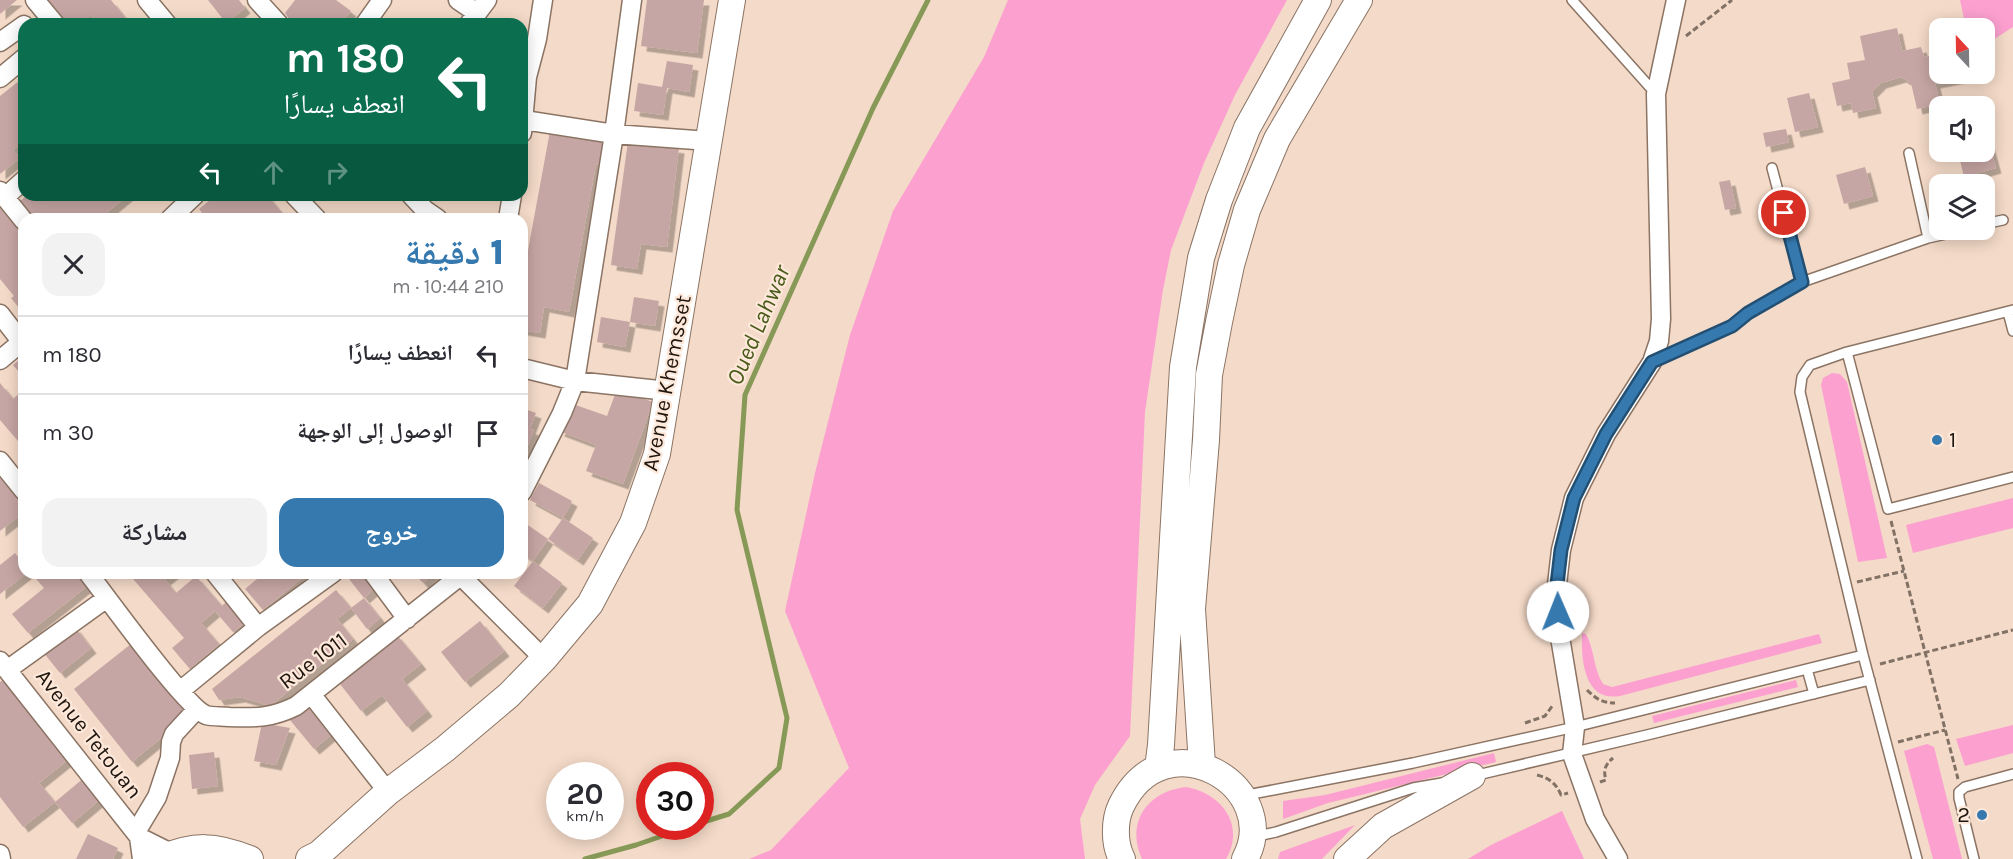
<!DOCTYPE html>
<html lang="ar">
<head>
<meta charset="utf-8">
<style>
	:root { --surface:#fff; --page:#f2f2f3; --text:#2b2b33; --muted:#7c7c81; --line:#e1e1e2; --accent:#3579af }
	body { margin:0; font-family:Karla,"Noto Naskh Arabic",sans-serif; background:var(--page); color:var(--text); direction:rtl; height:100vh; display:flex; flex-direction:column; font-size:22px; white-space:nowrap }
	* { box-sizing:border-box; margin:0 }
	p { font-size:20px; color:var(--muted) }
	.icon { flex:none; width:33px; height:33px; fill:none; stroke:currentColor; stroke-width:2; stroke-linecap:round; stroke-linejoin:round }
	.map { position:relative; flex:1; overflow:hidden; direction:ltr }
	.side { position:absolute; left:18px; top:213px; width:510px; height:366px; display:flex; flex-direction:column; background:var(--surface); border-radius:18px; box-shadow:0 3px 15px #0003; direction:rtl }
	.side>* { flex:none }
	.top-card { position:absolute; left:18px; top:18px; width:510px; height:183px; border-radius:18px; box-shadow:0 3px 15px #0003; direction:rtl; background:#0b6e4f; color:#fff; overflow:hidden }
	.needle { width:39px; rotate:338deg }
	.controls { position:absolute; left:1929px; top:18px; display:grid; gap:12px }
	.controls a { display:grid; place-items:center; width:66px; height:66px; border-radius:12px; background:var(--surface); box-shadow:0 3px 15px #0003; font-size:30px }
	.speed { position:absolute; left:546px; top:762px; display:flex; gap:12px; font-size:30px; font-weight:700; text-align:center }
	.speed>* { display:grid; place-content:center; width:78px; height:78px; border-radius:50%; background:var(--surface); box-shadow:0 3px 15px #0003; line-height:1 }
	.speed small { font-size:15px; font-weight:400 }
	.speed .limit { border:9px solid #d22; background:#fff; color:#111 }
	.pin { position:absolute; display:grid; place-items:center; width:51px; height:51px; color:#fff; margin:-26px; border:3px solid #fff; border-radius:50%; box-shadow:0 2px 6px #0007 }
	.me { position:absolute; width:66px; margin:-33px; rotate:359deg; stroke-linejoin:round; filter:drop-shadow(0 0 4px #0008) }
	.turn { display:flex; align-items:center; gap:21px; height:126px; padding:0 24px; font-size:27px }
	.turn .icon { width:78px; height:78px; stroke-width:2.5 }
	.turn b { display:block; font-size:42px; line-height:51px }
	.lanes { display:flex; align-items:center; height:57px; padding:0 24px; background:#0003; justify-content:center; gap:30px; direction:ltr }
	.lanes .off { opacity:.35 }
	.round { display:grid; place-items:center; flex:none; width:63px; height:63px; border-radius:18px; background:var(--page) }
	.summary { display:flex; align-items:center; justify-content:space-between; height:102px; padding:0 24px }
	h1 { font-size:36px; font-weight:800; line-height:45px; color:var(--accent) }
	.cta { display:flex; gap:12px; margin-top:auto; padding:12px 24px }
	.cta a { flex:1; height:69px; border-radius:18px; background:var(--accent); color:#fff; font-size:24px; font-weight:800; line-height:69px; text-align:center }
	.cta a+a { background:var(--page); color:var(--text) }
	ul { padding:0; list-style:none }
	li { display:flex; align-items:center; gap:18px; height:78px; padding:0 24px; border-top:2px solid var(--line) }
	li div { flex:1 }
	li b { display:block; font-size:22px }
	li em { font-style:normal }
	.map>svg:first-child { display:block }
	.green { fill:#fca0d0 }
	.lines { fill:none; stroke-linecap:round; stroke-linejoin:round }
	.stream { stroke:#879956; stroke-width:5 }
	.building { fill:#c6a6a4; filter:url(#shadow) }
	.lane-casing { stroke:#8b7464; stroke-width:12 }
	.street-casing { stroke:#8b7464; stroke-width:21 }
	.secondary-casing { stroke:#8b7464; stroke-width:28 }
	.path { stroke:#827165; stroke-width:3; stroke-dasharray:6 3; stroke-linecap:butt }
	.lane { stroke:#fff; stroke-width:9 }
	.street { stroke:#fff; stroke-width:18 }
	.secondary { stroke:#fff; stroke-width:26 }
	.route-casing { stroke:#224f72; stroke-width:15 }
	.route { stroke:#3579af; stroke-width:10 }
	.poi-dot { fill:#3579af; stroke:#fde8da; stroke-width:2 }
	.labels { text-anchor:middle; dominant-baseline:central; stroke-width:4.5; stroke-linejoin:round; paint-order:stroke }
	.street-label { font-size:22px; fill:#1f160f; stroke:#fde8da }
	.poi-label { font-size:22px; fill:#1f160f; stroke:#fde8da; text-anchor:start }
	.water-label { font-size:24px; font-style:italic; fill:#475a18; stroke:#fde8da }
</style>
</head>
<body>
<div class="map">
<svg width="2013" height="859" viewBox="0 0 2013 859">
	<defs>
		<filter id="shadow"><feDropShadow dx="5.5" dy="5.5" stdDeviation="0" flood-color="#0004"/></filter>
	</defs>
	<rect width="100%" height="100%" fill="#f4dac8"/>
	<path class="green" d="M 1008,0 L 1287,0 L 1235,95 L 1204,163 L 1171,250 L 1163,290 L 1145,412 L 1130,736 L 1095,785 L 1080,819 L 1085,859 L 749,859 L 771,850 L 849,768 L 785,611 L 815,473 L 850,335 L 893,211 L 984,57 Z
		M 1960,0 L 2013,0 L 2013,27 L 1985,45 L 1984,28 L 1966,28 Z
		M 1832,373 L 1840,374 L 1847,382 L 1887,558 L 1858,562 L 1821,385 L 1823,378 Z
		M 2013,498 L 2013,528 L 1913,553 L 1906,525 Z
		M 1582,633 L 1586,634 C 1595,651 1593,668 1603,684 L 1612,687 L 1819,634 L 1822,643 L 1620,696 C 1584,702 1581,660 1582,633 Z
		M 1796,680 L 1798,687 L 1654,723 L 1652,716 Z
		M 2013,725 L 2013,753 L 1965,766 L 1956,739 Z
		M 1927,744 L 1934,747 L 1962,859 L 1933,859 L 1904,751 Z
		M 1494,753 L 1496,762 L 1328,803 L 1283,819 L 1283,801 L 1325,795 Z
		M 1186,787 C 1221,793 1246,825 1226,859 L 1142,859 C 1125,822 1148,791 1186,787 Z
		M 1562,811 L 1584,859 L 1468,859 L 1491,845 Z
		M 1355,825 L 1322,859 L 1278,859 L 1280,852 Z"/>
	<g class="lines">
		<path class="stream" d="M 700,823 L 729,814 L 779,768 L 787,718 L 737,510 L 745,395 L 873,108 L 928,0
			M 585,859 L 636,845 L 691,826"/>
	</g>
	<path class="building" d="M 0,0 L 17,0 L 0,14 Z
		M 46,0 L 111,0 L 130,24 L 98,24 L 91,15 L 79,24 L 64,24 Z
		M 208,0 L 239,0 L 245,8 L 226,23 Z
		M 295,0 L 336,0 L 351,11 L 340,24 L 293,24 L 285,13 Z
		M 647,0 L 704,0 L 697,53 L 641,46 Z
		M 1897,28 L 1902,51 L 1921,47 L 1924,57 L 1940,54 L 1940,74 L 1959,74 L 1960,78 L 1935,83 L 1940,104 L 1917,109 L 1911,83 L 1901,77 L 1881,83 L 1872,92 L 1876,108 L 1853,113 L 1851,103 L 1837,106 L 1832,83 L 1850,79 L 1847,63 L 1865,60 L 1860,36 Z
		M 667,61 L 693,65 L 689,92 L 667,88 L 663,115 L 634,111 L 638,83 L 662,87 Z
		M 24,77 L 24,141 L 13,150 L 20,158 L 0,174 L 0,96 Z
		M 1809,93 L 1818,127 L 1795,132 L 1787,98 Z
		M 1786,129 L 1789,142 L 1766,147 L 1763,133 Z
		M 550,131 L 605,141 L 601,166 L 596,164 L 569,312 L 544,307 L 540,333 L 522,330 L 522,283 Z
		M 1984,136 L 1987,136 L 1996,168 L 1964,177 L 1958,152 L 1984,152 Z
		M 628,141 L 679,148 L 667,247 L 641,244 L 637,269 L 611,265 Z
		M 1865,167 L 1873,196 L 1844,204 L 1836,175 Z
		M 1730,180 L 1736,208 L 1725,210 L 1719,182 Z
		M 27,195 L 46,195 L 47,197 L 50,195 L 128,195 L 99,219 L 33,219 L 19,202 Z
		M 216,195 L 267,195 L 287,219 L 207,219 L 199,209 Z
		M 0,196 L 24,226 L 24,314 L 11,298 L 14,296 L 0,279 Z
		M 634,297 L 659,301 L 655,326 L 630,322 L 625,347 L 597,342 L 601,317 L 630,322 Z
		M 24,356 L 24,378 L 13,365 Z
		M 0,383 L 13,399 L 24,389 L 24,448 L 0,420 Z
		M 617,389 L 653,402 L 623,484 L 586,471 L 596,445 L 559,431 L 570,403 L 607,416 Z
		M 522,408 L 536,413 L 530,429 L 534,430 L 522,460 Z
		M 0,471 L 24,501 L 24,512 L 0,531 Z
		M 539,483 L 572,501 L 563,518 L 593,538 L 578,560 L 548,539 L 533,561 L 522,553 L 522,521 L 548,539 L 563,518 L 530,500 Z
		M 15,553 L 24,564 L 24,573 L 27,573 L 0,594 L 0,565 Z
		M 533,561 L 562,583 L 543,608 L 514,586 Z
		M 31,573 L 82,573 L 90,584 L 28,633 L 12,614 L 44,588 Z
		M 128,573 L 174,573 L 165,580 L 176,593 L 196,576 L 222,606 L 230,598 L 248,620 L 233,632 L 215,611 L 201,623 L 219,644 L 190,669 L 172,648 L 184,638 Z
		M 252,573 L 308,573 L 263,610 L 245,589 L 257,579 Z
		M 357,573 L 369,573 L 379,585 L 364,598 L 380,618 L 367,629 L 351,608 L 364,598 L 349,579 Z
		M 414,573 L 434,573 L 423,583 Z
		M 336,590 L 351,608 L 337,619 L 353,639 L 270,706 L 240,697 L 219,700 L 212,689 Z
		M 480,621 L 504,651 L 465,682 L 441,652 Z
		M 75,627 L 91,648 L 60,673 L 43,652 Z
		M 396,634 L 421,664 L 402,679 L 427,711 L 407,727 L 382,695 L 361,711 L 337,680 Z
		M 136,640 L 191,713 L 132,762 L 74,689 Z
		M 6,678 L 70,758 L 39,783 L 55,802 L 23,827 L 0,797 L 0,682 Z
		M 307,706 L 331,735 L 314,749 L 290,720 Z
		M 262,723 L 290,728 L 276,765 L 254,761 Z
		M 214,752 L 218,786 L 192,789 L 189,755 Z
		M 85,777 L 102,798 L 72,823 L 55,802 Z
		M 88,834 L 118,848 L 113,859 L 76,859 Z"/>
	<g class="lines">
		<defs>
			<path id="lane" d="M 1572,0 L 1656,94
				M 1909,153 L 1928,238
				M 1772,168 L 1802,282
				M 1984,224 L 2003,220
				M 2008,312 L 2013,331
				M 1847,352 L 1888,509 L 2013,477
				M 1654,361 L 1732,326 L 1748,313 L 1802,282 L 1928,238 L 1964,230
				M 1807,669 L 1814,694
				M 1473,776 L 1647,735 L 1870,680
				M 1242,796 L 1413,763 L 1575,727 L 1863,655
				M 1253,837 L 1276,832 L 1413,788 L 1442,783
				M 1917,859 L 1863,655 L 1800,392 L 1802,377 L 1810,365 L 1847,352 L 2013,310
				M 1974,859 L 1959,798 L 1959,792 L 1965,787 L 2013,774"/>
			<path id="street" d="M 35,0 L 55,24
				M 147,0 L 167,24
				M 257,0 L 279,24
				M 458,0 L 477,13
				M 365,24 L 382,0
				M 469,24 L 487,0
				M 0,42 L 24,25
				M 0,78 L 24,58
				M 524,120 L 614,134 L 709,141
				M 522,133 L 527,77 L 537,39 L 543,0
				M 0,191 L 24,221
				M 294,195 L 317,219
				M 411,195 L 425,210 L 438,219
				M 5,197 L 24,180
				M 170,219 L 195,195
				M 508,219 L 512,195
				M 0,314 L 24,345
				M 0,360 L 24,340
				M 522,368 L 575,381 L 668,391
				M 0,461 L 24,491
				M 522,492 L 562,413 L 575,381 L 614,134 L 632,0
				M 88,573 C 107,597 186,708 206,715 C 213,717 222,716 229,717 C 256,718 272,718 296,706 L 464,573
				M 215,573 L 258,627
				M 373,573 L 407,619
				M 461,576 L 544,659
				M 0,661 L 139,837 L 173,854
				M 7,670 L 107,598
				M 180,691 L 258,627 L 333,573
				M 311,694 L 388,792
				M 136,832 L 157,797 L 170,758 L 171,742 L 174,734 L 197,709
				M 139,837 L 142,859
				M 0,854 L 1,859
				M 1618,859 L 1595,819 L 1572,754 L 1575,727 L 1559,631 L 1556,593 L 1561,550 L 1574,498 L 1606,434 L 1652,362 L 1659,341 L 1661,319 L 1656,94 L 1676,0"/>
			<path id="secondary" d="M 1202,765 L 1192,609 L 1206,440 L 1209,375 L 1219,322 L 1231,265 L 1247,210 L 1277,139 L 1359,0
				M 1158,768 L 1161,745 L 1183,367 L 1201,258 L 1219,200 L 1247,128 L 1318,0
				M 160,859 C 194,844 215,845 250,859
				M 309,859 L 319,854 L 388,792 L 445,749 L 509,695 L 544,659 L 590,604 L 633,523 L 657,454 L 732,0
				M 1122,859 C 1114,844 1114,821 1121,806 C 1165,715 1284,787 1245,859
				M 1347,859 L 1383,826 L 1472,776"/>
		</defs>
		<use href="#lane" class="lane-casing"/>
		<use href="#street" class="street-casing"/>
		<use href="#secondary" class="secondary-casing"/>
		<path class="path" d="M 1686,36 L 1732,0
			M 1891,521 L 1958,779
			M 1857,582 L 1904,571
			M 1880,664 L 2013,630
			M 1587,690 C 1596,699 1603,703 1615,703
			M 1525,723 L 1545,716 L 1553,705
			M 1898,742 L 1945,730
			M 1537,775 C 1549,778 1556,783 1561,795 L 1568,793
			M 1600,782 L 1606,780 C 1603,770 1605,765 1613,758"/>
		<use href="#lane" class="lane"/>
		<use href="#street" class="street"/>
		<use href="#secondary" class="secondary"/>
	</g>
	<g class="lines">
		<defs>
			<path id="route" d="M 1558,612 L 1556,593 L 1561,550 L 1574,498 L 1606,434 L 1652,362 L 1732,326 L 1748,313 L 1802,282 L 1784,213"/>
		</defs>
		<use href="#route" class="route-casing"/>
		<use href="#route" class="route"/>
	</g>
	<g class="poi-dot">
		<circle cx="1937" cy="440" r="6"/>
		<circle cx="1982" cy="815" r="6"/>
	</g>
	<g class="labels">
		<g class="street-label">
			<text transform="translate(667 383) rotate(-79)">Avenue Khemsset</text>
			<text transform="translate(313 661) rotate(-37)">Rue 1011</text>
			<text transform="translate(89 734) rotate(52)">Avenue Tetouan</text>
		</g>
		<g class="poi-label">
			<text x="1949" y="440">1</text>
			<text x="1970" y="815" text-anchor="end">2</text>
		</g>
		<g class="water-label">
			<text transform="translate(758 325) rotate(-67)">Oued Lahwar</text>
		</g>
	</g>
</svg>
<div class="controls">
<a><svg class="needle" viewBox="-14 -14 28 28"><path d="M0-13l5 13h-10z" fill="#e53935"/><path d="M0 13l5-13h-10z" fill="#7c7c81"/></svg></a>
<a><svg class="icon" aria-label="sound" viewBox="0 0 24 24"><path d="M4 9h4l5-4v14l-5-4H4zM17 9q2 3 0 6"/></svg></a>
<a><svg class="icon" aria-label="layers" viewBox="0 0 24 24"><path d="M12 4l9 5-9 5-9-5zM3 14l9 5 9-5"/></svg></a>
</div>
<div class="speed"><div>20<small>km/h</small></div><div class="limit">30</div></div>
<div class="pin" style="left:1784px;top:213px;background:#d93025"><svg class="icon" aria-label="arrive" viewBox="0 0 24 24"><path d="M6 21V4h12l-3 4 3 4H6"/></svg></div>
<svg class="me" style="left:1558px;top:612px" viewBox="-20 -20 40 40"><circle r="19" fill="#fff"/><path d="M0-13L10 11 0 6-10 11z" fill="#3579af"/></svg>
<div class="top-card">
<div class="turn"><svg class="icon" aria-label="left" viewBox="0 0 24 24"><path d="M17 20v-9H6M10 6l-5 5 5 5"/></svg><div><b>180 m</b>انعطف يسارًا</div></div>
<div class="lanes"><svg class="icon" aria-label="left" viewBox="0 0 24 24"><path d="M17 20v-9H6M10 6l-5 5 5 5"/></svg><svg class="icon off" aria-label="ahead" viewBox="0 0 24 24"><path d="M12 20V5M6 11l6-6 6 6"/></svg><svg class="icon off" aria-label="right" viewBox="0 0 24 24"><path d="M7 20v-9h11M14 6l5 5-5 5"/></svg></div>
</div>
<section class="side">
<div class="summary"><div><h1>1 دقيقة</h1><p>210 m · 10:44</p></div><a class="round"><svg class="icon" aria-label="close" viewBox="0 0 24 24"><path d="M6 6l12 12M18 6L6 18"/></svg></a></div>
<ul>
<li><svg class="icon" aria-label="left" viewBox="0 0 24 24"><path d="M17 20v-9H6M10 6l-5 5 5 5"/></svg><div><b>انعطف يسارًا</b></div><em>180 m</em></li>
<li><svg class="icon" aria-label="arrive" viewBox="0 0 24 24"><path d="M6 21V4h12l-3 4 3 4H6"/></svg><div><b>الوصول إلى الوجهة</b></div><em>30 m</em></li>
</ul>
<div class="cta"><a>خروج</a><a>مشاركة</a></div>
</section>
</div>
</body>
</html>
